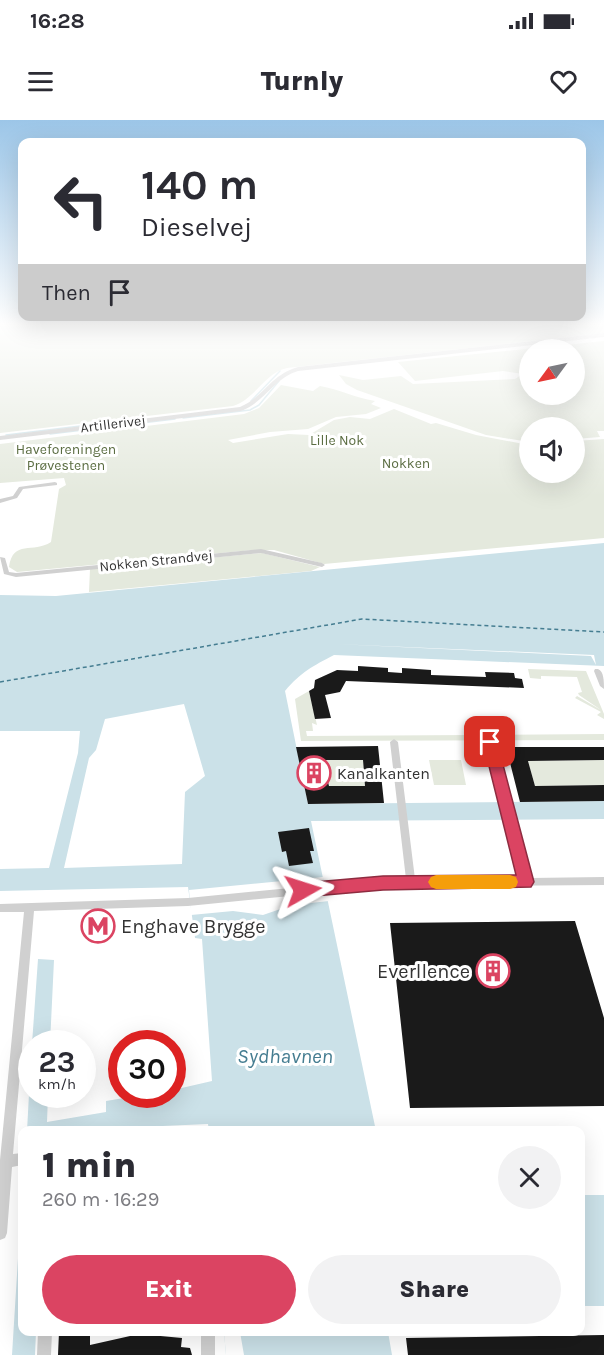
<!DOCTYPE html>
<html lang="en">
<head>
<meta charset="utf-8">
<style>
	:root { --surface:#fff; --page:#f2f2f3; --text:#2b2b33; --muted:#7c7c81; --accent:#db4462 }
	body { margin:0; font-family:Karla,sans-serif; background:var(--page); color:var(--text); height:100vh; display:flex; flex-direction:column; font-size:22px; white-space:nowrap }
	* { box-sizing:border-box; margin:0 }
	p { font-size:20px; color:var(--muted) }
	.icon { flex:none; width:33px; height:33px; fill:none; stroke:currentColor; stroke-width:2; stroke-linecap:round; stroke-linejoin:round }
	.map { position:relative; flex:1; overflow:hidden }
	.details { position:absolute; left:18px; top:1006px; width:567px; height:210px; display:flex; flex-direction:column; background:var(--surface); border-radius:12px; box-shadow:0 6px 24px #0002 }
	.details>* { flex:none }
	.guide { position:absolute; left:18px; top:18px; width:568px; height:183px; border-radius:12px; box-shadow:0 6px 24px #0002; background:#fff; color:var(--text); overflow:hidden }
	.needle { width:39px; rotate:237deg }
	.tools { position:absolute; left:519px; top:219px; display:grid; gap:12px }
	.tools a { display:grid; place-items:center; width:66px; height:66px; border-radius:50%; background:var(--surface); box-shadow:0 6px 24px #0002; font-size:30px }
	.speed { position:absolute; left:18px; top:910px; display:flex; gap:12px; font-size:30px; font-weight:700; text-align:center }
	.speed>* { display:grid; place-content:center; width:78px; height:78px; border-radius:50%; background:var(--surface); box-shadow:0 6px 24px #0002; line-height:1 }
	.speed small { font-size:15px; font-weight:400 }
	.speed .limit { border:9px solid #d22; background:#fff; color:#111 }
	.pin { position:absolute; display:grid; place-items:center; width:51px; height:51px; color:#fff; margin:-26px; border-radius:12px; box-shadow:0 3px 9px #0006 }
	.me { position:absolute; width:66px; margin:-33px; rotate:84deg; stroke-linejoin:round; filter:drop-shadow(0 0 4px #0008) }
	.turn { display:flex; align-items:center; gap:21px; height:126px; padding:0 24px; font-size:27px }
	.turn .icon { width:78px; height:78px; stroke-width:2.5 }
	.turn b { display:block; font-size:42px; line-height:51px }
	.then { display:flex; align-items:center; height:57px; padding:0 24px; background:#0003; gap:12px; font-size:22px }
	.round { display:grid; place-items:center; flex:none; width:63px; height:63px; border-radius:32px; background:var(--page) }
	.overview { display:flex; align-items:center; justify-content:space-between; height:102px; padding:0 24px }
	h1 { font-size:36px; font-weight:800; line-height:45px }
	.primary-button { display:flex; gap:12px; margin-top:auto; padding:12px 24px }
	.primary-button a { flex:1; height:69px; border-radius:36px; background:var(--accent); color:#fff; font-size:24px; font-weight:800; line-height:69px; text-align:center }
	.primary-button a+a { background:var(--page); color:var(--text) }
	.status { display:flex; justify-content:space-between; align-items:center; height:42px; padding:0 30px; background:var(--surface); direction:ltr }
	.status svg { height:16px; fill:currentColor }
	header { display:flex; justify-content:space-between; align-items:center; height:78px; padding:0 24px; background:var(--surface); font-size:27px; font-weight:800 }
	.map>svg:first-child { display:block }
	.green { fill:#e4e9dd; fill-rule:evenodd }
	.water { fill:#cbe1e8; fill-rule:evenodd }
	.pier { fill:#fff }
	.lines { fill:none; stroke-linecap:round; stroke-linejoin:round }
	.stream { stroke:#cbe1e8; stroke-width:1.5 }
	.ferry { stroke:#457d91; stroke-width:1.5; stroke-dasharray:4 3; stroke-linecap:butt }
	.building { fill:#1a1a1a; fill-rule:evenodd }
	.minor { fill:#d0d0d0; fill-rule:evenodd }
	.tertiary { fill:#d0d0d0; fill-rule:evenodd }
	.route { fill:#db4462; stroke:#8e2c40; stroke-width:1.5 }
	.slow { fill:#f59e0b }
	.labels { text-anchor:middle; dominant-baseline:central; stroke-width:6; stroke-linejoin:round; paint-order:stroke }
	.far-street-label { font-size:14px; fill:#333; stroke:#fff }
	.far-park-label { font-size:14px; fill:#5b6d42; stroke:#fff }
	.poi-label { font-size:16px; fill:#333; stroke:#fff; text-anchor:start }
	.near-poi-label { font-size:20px; fill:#333; stroke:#fff; text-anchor:start }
	.near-water-label { font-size:21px; font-style:italic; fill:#457d91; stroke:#fff }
</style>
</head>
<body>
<div class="status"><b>16:28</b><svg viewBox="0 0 49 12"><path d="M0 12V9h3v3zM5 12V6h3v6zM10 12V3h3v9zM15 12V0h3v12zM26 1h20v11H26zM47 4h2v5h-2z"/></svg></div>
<header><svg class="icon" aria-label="menu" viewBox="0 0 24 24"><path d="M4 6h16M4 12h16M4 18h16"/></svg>Turnly<svg class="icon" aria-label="heart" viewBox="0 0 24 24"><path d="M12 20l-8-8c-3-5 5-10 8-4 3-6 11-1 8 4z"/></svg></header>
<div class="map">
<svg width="604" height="1235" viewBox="0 0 604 1235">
	<rect width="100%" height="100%" fill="#fff"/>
	<path class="green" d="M 0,204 L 604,204 L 604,213 L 287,248 C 264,253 256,279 233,286 L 0,313 Z
		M 604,221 L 604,311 L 597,311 L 600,317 L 575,319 L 574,308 L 530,308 L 529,322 L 486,315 L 357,270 L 346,264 L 339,255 L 363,260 L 401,256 L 413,264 L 515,259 L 523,254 L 503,251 L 415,261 L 398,242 ZM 530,230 L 574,230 L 574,274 L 530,274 Z
		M 281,265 L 313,271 L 320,266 C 339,269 355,278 375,281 L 371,284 L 381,288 L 366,294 L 336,297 L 308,309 L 270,312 L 228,320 L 233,323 L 288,314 L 309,315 L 334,300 L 350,297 L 370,299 L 394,289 L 431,304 L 436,303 L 476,315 L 529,325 L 530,352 L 574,352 L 575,321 L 604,319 L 604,418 L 324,444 L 274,430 L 253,430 L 17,452 L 9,447 C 13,419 33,434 51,422 L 59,369 L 66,365 L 64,358 L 0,363 L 0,324 L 244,294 L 259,288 Z
		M 262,433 L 320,447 L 311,451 L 89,472 L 90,449 Z
		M 528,549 L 586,551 L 604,594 L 604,599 L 597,595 L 601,592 L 575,578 L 577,576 L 601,590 L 579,575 L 578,573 L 582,572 L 577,557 L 541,556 L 541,559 L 530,558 Z
		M 309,571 L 317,605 L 312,603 L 313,611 L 306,611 L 307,616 L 604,614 L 604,620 L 301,621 L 295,579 Z
		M 323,639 L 363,640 L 365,666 L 330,668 Z
		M 429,640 L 461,640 L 466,665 L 434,665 Z
		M 604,640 L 604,665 L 535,666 L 528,641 Z"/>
	<path class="water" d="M 604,423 L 604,546 L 334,535 C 313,546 301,552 285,571 L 308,684 L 604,681 L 604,699 L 311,701 L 376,1011 L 209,1011 L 208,1004 C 147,1006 88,1011 27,1011 L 31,937 L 32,975 L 48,975 L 47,1002 L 106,992 L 106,981 L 142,975 L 172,975 L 173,970 L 212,961 L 202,819 L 195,818 L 188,767 L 0,771 L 0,749 L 49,748 L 78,633 L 80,611 L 0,611 L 0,475 L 56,476 ZM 184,584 L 205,656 L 185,672 L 182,744 L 64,748 L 89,638 L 96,630 L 105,599 Z
		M 38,839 L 54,840 L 50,924 L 32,924 Z
		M 22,1074 L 22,1212 L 36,1212 L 35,1235 L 12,1235 Z
		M 580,1075 L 604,1075 L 604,1186 L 581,1186 Z
		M 224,1212 L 388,1212 L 392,1235 L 226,1235 Z"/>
	<path class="pier" d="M 336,524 L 594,535 L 596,545 L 591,536 Z
		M 323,757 L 329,781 L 292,785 L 263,795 L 233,791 L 191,795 L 189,770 Z
		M 224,1212 L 240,1212 L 244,1235 L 226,1235 Z"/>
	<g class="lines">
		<path class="stream" d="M 251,281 L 280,251
			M 183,298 L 250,290 L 259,285 L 279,261
			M 50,314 L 175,299
			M 6,315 L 130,300"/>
		<path class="ferry" d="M 0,562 L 362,499 L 604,512"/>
	</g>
	<path class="building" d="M 358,546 L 388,548 L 388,552 L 402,553 L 402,548 L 431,550 L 431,555 L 486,557 L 485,552 L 514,553 L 515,558 L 522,559 L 524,568 L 346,561 L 340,572 L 325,575 L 331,598 L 315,599 L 309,571 L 314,568 L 315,560 L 337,550 L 358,551 Z
		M 378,626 L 384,683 L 308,684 L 296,627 ZM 323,640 L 363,640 L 365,666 L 329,666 Z
		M 506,627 L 604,627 L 604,640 L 528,641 L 535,666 L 604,665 L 604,681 L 520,682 Z
		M 309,708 L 314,731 L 310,731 L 313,743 L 289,746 L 286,731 L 282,732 L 278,712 Z
		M 575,801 L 604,898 L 604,986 L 410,988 L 390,803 Z
		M 59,1212 L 90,1212 L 90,1225 L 139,1214 L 182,1218 L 181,1227 L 190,1228 L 192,1235 L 58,1235 Z
		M 604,1215 L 604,1235 L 408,1235 L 406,1218 Z"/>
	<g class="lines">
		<path class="minor" d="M 55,362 L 57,363 L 57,365 L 23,369 L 17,378 L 0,383 L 0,379 L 13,376 L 19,367 Z
			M 261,429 L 322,443 L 325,445 L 322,447 L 261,433 L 16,457 L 4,454 L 0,437 L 5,438 L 9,452 L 16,453 Z
			M 595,549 L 598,549 C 604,551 604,562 604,569 L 600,566 L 594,551 Z
			M 394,619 L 398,622 L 415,759 L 520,758 L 486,622 L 490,619 L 494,622 L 530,758 L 604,757 L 604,765 L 383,767 L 188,786 L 34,791 L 13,1034 L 22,1033 L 22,1045 L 12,1047 L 7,1113 L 5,1118 L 0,1120 L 0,1040 L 24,792 L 0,792 L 0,784 L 188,778 L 383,759 L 406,759 L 390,622 Z
			M 38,1212 L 52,1212 L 51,1235 L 37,1235 Z
			M 201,1212 L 215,1212 L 215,1235 L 201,1235 Z"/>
		<path class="tertiary" d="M 604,213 L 604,217 L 298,251 C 274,258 265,282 241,291 L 0,320 L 0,316 L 240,287 C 264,277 270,255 298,247 Z"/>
	</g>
	<linearGradient id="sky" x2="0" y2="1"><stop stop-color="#9cc6e8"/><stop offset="0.54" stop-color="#fff"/><stop offset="1" stop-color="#fff" stop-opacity="0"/></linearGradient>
	<rect width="604" height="377" fill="url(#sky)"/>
	<path class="route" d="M 490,617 L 497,622 L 534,762 L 531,767 L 383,770 L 303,777 L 297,775 L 295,770 L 297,765 L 303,763 L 383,756 L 516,755 L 483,622 Z"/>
	<path class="slow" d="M 436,755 L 510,755 L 516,757 L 518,762 L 516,767 L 510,769 L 436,769 L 431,767 L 428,762 L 431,757 Z"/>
	<defs>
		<symbol id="building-ring" viewBox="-11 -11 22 22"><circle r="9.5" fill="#fff" stroke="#db4462" stroke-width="1.5"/><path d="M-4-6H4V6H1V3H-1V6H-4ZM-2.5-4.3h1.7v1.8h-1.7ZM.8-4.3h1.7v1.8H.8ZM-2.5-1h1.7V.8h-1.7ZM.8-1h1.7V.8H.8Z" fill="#db4462"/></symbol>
		<symbol id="metro-ring" viewBox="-11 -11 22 22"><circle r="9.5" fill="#fff" stroke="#db4462" stroke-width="1.5"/><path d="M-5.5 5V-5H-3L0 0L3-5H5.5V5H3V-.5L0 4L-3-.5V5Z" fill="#db4462"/></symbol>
	</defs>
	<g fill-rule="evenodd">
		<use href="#building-ring" x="295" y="634" width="38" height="38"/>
		<use href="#metro-ring" x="79" y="787" width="38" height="38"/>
		<use href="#building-ring" x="474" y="832" width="38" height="38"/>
	</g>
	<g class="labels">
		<g class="far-street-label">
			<text transform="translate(113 304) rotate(-7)">Artillerivej</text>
			<text transform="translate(156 441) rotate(-6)">Nokken Strandvej</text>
		</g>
		<g class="far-park-label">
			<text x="337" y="320">Lille Nok</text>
			<text x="66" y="329">Haveforeningen<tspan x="66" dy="16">Prøvestenen</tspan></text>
			<text x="406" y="343">Nokken</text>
		</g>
		<g class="poi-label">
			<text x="337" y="653">Kanalkanten</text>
		</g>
		<g class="near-poi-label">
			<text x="121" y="806">Enghave Brygge</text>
			<text x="470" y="851" text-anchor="end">Everllence</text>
		</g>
		<g class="near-water-label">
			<text x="285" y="936">Sydhavnen</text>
		</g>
	</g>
</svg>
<div class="tools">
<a><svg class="needle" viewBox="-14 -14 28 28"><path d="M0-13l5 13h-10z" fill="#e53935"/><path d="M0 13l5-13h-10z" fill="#7c7c81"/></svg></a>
<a><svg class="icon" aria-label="sound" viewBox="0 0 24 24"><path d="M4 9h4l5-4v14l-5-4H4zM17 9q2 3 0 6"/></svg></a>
</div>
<div class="speed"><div>23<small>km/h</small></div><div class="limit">30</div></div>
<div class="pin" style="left:490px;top:622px;background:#d93025"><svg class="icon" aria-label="arrive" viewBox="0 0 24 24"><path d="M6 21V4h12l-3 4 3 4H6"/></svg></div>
<svg class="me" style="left:303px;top:770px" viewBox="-20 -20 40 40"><path d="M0-17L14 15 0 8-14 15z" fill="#db4462" stroke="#fff" stroke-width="4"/></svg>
<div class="guide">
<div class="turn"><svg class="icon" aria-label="left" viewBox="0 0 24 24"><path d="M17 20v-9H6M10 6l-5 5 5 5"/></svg><div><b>140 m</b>Dieselvej</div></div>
<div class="then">Then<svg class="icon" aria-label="arrive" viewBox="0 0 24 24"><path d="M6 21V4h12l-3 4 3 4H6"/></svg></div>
</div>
<section class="details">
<div class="overview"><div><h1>1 min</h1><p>260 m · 16:29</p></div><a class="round"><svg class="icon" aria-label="close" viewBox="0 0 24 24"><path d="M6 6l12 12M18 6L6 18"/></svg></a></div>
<div class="primary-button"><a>Exit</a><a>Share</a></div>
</section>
</div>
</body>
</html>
